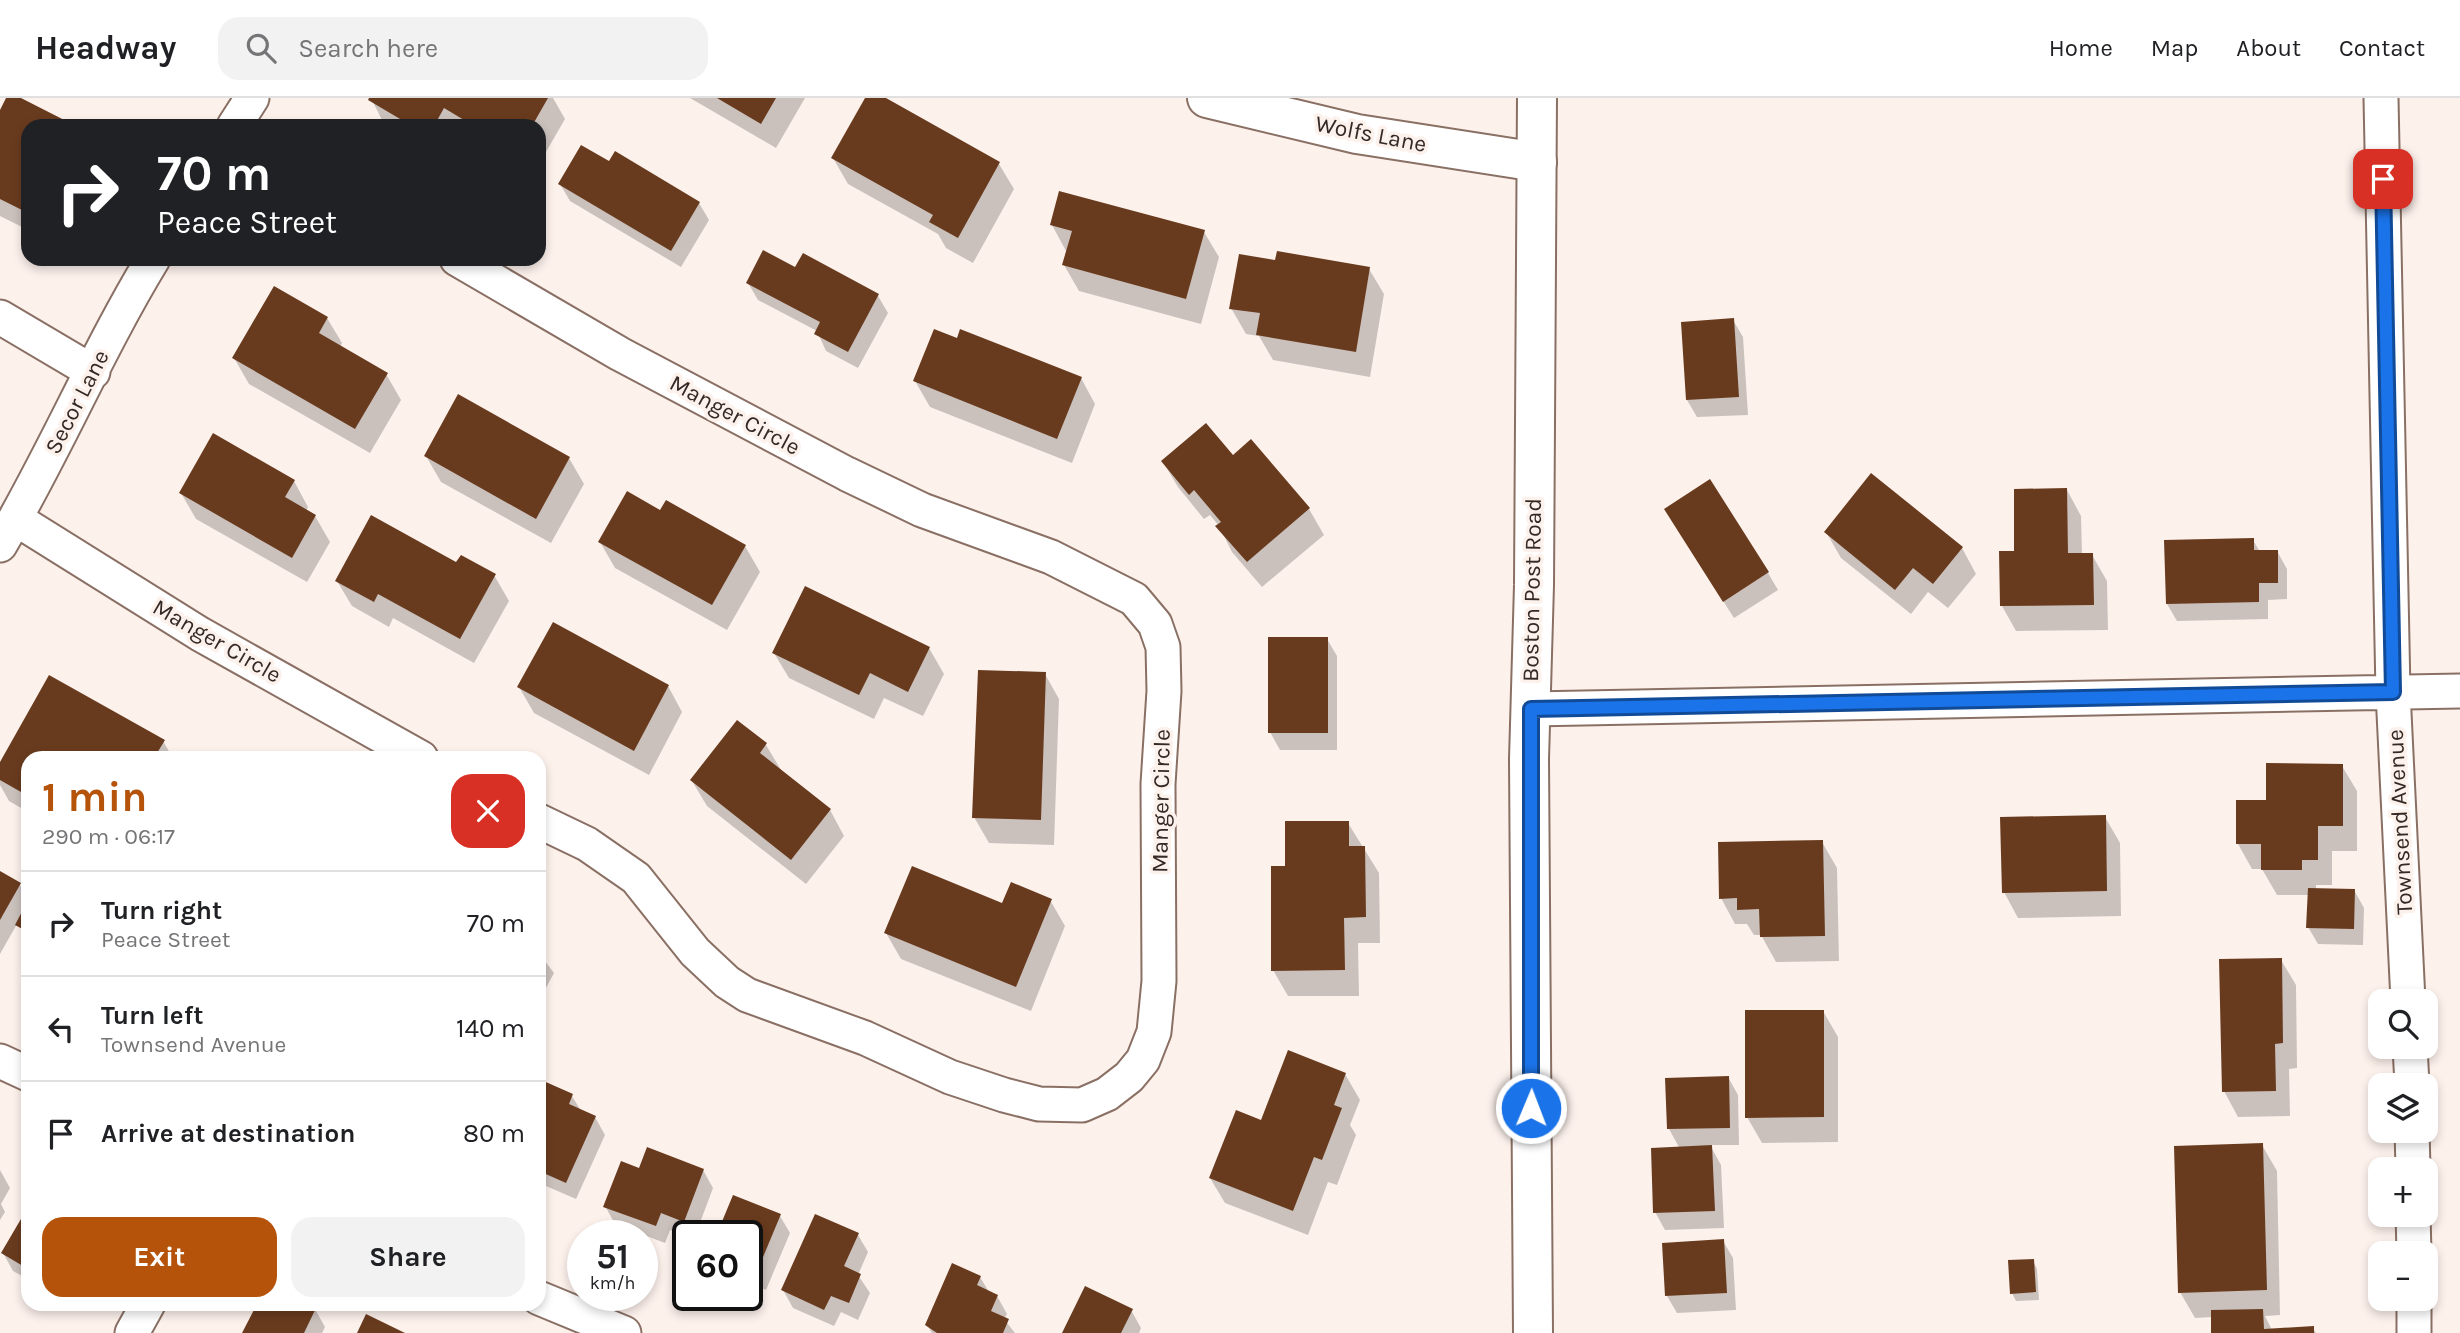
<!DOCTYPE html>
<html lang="en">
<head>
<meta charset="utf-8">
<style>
	:root { --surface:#fff; --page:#f2f2f2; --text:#202124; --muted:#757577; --line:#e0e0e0; --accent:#b45309 }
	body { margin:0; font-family:Karla,sans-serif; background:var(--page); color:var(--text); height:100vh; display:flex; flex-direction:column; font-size:26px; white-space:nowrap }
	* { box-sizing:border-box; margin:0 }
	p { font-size:23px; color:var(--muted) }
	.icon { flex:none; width:38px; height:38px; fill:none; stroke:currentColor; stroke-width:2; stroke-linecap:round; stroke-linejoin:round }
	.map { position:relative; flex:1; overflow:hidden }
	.panel { position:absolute; left:21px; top:653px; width:525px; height:560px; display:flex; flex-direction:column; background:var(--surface); border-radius:21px; box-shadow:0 4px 10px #0003 }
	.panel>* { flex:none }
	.banner { position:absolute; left:21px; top:21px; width:525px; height:147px; border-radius:21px; box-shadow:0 4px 10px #0003; background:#202124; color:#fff; overflow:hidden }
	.buttons { position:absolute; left:2368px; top:891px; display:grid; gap:14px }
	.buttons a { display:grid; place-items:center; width:70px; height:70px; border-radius:14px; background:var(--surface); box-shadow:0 4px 10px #0003; font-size:35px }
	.speed { position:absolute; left:567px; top:1122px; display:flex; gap:14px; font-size:35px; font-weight:700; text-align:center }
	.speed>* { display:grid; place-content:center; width:91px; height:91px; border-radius:50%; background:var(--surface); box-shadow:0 4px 10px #0003; line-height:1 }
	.speed small { font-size:18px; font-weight:400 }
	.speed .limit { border:4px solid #111; border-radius:10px; background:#fff; color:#111 }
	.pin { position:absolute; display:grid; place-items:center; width:60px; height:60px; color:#fff; margin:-30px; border-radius:14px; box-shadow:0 4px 10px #0006 }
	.me { position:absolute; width:77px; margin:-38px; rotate:1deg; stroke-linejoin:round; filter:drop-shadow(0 0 5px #0008) }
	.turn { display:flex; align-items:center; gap:24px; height:147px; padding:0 21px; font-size:32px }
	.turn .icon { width:91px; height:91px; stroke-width:2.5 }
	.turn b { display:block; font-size:49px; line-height:60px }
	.round { display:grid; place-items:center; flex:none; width:74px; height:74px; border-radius:21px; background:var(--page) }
	.overview { display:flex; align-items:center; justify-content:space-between; height:119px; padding:0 21px }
	h1 { font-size:42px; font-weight:700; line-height:52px; color:var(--accent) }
	.cta { display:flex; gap:14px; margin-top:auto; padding:14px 21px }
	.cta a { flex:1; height:80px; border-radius:21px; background:var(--accent); color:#fff; font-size:28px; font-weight:700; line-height:80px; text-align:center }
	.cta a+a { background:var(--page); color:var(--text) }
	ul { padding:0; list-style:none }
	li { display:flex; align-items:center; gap:21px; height:105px; padding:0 21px; border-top:2px solid var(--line) }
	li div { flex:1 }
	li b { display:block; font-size:26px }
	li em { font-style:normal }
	header { display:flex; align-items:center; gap:42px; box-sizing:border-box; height:98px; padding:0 35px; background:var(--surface); border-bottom:2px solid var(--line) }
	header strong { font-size:33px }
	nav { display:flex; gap:38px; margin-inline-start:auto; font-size:24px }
	.search { width:490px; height:63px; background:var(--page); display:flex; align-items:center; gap:18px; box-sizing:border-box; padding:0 24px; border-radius:21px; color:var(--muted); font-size:26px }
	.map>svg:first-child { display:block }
	.shadow { fill:#0003 }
	.building { fill:#693b1e }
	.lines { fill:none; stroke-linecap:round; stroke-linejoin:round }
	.street-casing { stroke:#8a7064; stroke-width:37 }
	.secondary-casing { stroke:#8a7064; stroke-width:42 }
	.primary-casing { stroke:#8a7064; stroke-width:42 }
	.street { stroke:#fff; stroke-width:33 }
	.secondary { stroke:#fff; stroke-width:38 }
	.primary { stroke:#fff; stroke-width:38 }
	.route-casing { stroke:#114b97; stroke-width:18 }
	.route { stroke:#1a73e8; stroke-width:12 }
	.labels { text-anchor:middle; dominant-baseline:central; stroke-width:7; stroke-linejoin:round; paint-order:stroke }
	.street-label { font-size:23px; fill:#342924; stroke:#fdf1ec }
</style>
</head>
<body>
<header>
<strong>Headway</strong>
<div class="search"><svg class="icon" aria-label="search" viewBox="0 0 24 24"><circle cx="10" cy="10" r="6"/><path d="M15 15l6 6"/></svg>Search here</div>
<nav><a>Home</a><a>Map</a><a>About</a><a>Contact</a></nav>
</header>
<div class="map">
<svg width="2460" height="1235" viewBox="0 0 2460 1235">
	<rect width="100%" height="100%" fill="#fdf1ec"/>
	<path class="shadow" d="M 8,0 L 17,0 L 72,28 L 28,28 L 28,132 L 0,118 L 0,16 Z
		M 371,0 L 553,0 L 565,21 L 539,66 L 539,28 L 385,28 Z
		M 690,0 L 805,0 L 776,50 Z
		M 867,0 L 882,0 L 999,66 L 1014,91 L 973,165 L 946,150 L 938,136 L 848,86 L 833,60 Z
		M 610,66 L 699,105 L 709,122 L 681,169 L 570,103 L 560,86 Z
		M 1052,127 L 1204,134 L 1219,159 L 1201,226 L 1079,193 L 1064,167 L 1066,153 Z
		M 803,158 L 878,198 L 888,215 L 858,270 L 826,253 L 817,233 L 758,202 L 748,185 L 796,171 Z
		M 1369,171 L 1384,196 L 1370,279 L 1273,262 L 1259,238 L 1246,236 L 1231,210 Z
		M 327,220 L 342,245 L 340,249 L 386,276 L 401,302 L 370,355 L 249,286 L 234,260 Z
		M 1733,222 L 1743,239 L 1748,317 L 1697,319 L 1687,302 Z
		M 1081,280 L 1095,306 L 1072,365 L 930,309 L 915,283 Z
		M 459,299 L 569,360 L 584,386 L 551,445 L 441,384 L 426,358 Z
		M 1233,359 L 1309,411 L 1324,437 L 1262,489 L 1232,454 L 1219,428 L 1210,417 L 1204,421 L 1178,389 L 1163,364 Z
		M 294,383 L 308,409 L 306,413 L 315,418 L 330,444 L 307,484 L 196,421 L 181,395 Z
		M 2067,392 L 2081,418 L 2082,457 L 2092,457 L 2107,483 L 2108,532 L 2016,533 L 2002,508 L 2016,455 Z
		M 661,414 L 745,448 L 760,474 L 727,532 L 615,470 L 600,444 Z
		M 1676,429 L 1768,475 L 1778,492 L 1734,520 Z
		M 1826,434 L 1962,450 L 1976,476 L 1948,510 L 1928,494 L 1911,516 L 1841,460 Z
		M 2253,442 L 2260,454 L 2277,453 L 2287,471 L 2287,501 L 2268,502 L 2268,521 L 2177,523 L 2167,506 Z
		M 457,467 L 494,477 L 509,503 L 474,565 L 393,520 L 389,529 L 352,508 L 337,483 Z
		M 1327,541 L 1337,558 L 1337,652 L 1280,652 L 1270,634 Z
		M 929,550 L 944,576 L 923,618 L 884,600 L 874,621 L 789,580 L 774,555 Z
		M 1045,576 L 1059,601 L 1054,747 L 989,745 L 974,719 Z
		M 50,579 L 163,643 L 173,660 L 28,660 L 28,714 L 9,703 L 0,687 L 0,667 Z
		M 668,588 L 682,614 L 649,677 L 534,615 L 519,589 Z
		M 738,625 L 766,647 L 781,672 L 830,712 L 844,738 L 806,786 L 707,708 L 692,683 Z
		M 2342,668 L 2357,693 L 2357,753 L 2332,753 L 2332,787 L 2316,787 L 2316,792 L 2354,792 L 2364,810 L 2363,847 L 2318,846 L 2308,829 L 2309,797 L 2277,797 L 2262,771 L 2252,771 L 2238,746 L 2268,704 Z
		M 2105,719 L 2120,745 L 2121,818 L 2018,820 L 2004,794 Z
		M 1348,725 L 1379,775 L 1380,845 L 1358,845 L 1359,898 L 1288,898 L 1273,872 L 1287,770 Z
		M 1822,744 L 1837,770 L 1839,863 L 1776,864 L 1761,837 L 1754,837 L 1747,826 L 1735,826 L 1721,800 Z
		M 0,775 L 20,787 L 28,801 L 28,838 L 17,826 L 0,856 Z
		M 1050,802 L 1065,828 L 1031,913 L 901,861 L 886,835 L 1003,807 Z
		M 539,855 L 554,875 L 539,903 Z
		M 2281,862 L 2296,887 L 2297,970 L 2289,971 L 2290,1018 L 2238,1019 L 2224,993 Z
		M 1823,913 L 1838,939 L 1838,1044 L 1762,1045 L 1747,1019 Z
		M 1345,976 L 1360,1002 L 1350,1027 L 1356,1037 L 1337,1087 L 1328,1084 L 1308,1137 L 1225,1105 L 1210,1080 L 1262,1024 Z
		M 1728,979 L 1738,997 L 1739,1047 L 1710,1047 L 1721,1067 L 1724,1130 L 1665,1132 L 1655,1114 L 1680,1051 L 1669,1031 Z
		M 539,984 L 572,998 L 581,1013 L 595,1019 L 605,1037 L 576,1101 L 539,1085 Z
		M 2262,1047 L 2277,1073 L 2280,1217 L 2265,1218 L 2272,1232 L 2313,1230 L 2316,1235 L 2213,1235 L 2213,1219 L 2195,1220 L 2180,1194 Z
		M 0,1072 L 10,1090 L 1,1106 L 5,1114 L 0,1122 Z
		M 640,1072 L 703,1072 L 713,1090 L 695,1138 L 688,1138 L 670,1132 L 665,1145 L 615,1126 L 605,1108 Z
		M 28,1112 L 28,1181 L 13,1173 L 3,1155 Z
		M 780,1118 L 790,1135 L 766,1192 L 747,1184 L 747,1138 Z
		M 858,1137 L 868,1154 L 858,1177 L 870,1195 L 858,1222 L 841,1214 L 834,1228 L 793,1210 L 783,1192 Z
		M 1723,1143 L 1733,1160 L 1736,1212 L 1677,1215 L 1667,1198 Z
		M 2033,1163 L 2037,1171 L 2039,1202 L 2016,1203 L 2012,1195 Z
		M 980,1179 L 989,1194 L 997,1198 L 1007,1216 L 1004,1221 L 1015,1235 L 932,1235 L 927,1227 Z
		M 259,1206 L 305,1206 L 315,1211 L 325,1229 L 322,1235 L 244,1235 Z
		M 1131,1212 L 1141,1230 L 1139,1235 L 1064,1235 Z"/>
	<path class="building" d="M 6,0 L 21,0 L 76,28 L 28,28 L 28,115 L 0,101 L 0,12 Z
		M 369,0 L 548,0 L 532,28 L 474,28 L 444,10 L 434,28 L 412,28 L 368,2 Z
		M 717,0 L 776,0 L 761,26 Z
		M 865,0 L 886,0 L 1000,64 L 958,140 L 929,124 L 933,117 L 831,60 Z
		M 581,47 L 609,63 L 615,53 L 700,104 L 671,153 L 558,86 Z
		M 1059,93 L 1205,132 L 1186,201 L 1062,167 L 1072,133 L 1050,127 Z
		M 763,152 L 795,169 L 803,155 L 879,196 L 848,254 L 814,236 L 820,224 L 746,185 Z
		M 1277,153 L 1370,169 L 1356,254 L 1256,237 L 1260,215 L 1229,211 L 1239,156 L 1275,162 Z
		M 274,188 L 328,219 L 319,235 L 388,275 L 355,331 L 232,260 Z
		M 1734,220 L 1739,299 L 1686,302 L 1681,224 Z
		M 934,231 L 957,240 L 960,231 L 1082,279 L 1057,341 L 913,283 Z
		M 458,296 L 570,359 L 536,421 L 424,358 Z
		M 1206,325 L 1233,357 L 1251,341 L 1310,410 L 1247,464 L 1215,428 L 1221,424 L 1194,392 L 1189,397 L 1161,363 Z
		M 213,335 L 295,382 L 285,399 L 316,417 L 292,460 L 179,395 Z
		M 1871,375 L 1963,449 L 1933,486 L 1913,470 L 1895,492 L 1824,434 Z
		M 1710,381 L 1769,474 L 1723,504 L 1664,411 Z
		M 2067,390 L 2068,455 L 2093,455 L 2094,507 L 2000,508 L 1999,453 L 2014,453 L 2014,391 Z
		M 627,393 L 660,412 L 666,402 L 746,447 L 712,507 L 598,444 Z
		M 371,417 L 456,464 L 461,457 L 496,476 L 460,541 L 378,496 L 374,504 L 335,483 Z
		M 2254,440 L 2254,452 L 2278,452 L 2278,485 L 2259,485 L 2259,504 L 2166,506 L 2164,442 Z
		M 805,488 L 930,549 L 908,594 L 870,575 L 859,597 L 772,555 Z
		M 553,524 L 669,587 L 634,653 L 517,589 Z
		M 1268,539 L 1328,539 L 1328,635 L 1268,635 Z
		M 978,572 L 1046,574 L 1041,722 L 972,720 Z
		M 49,577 L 165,642 L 154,660 L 28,660 L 28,680 L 21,694 L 0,682 L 0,664 Z
		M 737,622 L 767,645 L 760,655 L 831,711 L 791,762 L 690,682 Z
		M 2266,665 L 2343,666 L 2343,728 L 2318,728 L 2318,762 L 2302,762 L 2302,772 L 2261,772 L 2261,746 L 2236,746 L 2236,702 L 2266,702 Z
		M 2106,717 L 2107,793 L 2002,795 L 2000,719 Z
		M 1285,723 L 1349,723 L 1349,748 L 1365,748 L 1366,819 L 1344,820 L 1345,872 L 1271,873 L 1271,768 L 1285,768 Z
		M 1823,742 L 1825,838 L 1760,839 L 1759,811 L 1737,812 L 1737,800 L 1719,801 L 1718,744 Z
		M 912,768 L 1002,805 L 1011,784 L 1052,801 L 1016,889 L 884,835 Z
		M 0,773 L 21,785 L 0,822 Z
		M 2308,790 L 2355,791 L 2354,831 L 2306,830 Z
		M 28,802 L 28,834 L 15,827 Z
		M 2282,860 L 2283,945 L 2275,946 L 2276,993 L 2222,994 L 2219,861 Z
		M 1745,912 L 1824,912 L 1824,1019 L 1745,1020 Z
		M 1288,952 L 1346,975 L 1334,1007 L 1342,1010 L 1322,1062 L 1314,1059 L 1293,1113 L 1209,1080 L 1236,1012 L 1261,1022 Z
		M 1729,978 L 1730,1030 L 1667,1031 L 1665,980 Z
		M 539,981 L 573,996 L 569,1006 L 596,1018 L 566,1085 L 539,1073 Z
		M 2263,1045 L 2267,1192 L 2178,1195 L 2174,1048 Z
		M 1712,1047 L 1715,1113 L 1653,1115 L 1651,1050 Z
		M 647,1049 L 704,1071 L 684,1124 L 661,1115 L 656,1128 L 603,1109 L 621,1063 L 639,1070 Z
		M 733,1097 L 781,1116 L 756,1176 L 747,1172 L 747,1138 L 716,1138 Z
		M 28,1109 L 28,1171 L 1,1155 Z
		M 815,1116 L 859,1135 L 844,1168 L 861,1176 L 849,1205 L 831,1198 L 824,1212 L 781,1192 Z
		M 1724,1141 L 1727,1195 L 1665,1198 L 1662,1145 Z
		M 2034,1161 L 2036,1194 L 2010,1196 L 2008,1162 Z
		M 952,1165 L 981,1178 L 977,1187 L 998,1197 L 991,1213 L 1009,1221 L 1003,1235 L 937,1235 L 925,1227 Z
		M 1085,1188 L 1133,1211 L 1121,1235 L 1062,1235 Z
		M 257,1206 L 309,1206 L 316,1210 L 304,1235 L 242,1235 Z
		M 2263,1211 L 2264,1231 L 2314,1228 L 2314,1235 L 2211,1235 L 2211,1212 Z
		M 366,1216 L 405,1235 L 357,1235 Z"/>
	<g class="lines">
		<defs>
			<path id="street" d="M 2381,0 L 2393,594 L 2408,903
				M 234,28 L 252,0
				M 457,161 L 620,256 L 847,376 L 922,412 L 1051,459 L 1134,501 L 1155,526 L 1163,549 L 1164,593 L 1158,686 L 1159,883 L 1154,934 L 1143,962 L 1129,979 L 1107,996 L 1082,1007 L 1039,1006 L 1004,997 L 950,979 L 865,940 L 747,897 L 727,884 L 695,854 L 636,780 L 587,746 L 539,723
				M 0,219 L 93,274
				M 16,421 L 200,536 L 421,660
				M 0,447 C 55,354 97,253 153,161
				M 1531,611 L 2460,593
				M 2410,948 L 2412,987
				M 0,963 L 28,976
				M 2412,1032 L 2413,1071
				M 2413,1116 L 2414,1155
				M 539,1200 L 624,1235
				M 2414,1200 L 2414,1235
				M 132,1235 L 148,1206"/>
			<path id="secondary" d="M 1207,0 L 1357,36 L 1537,64"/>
			<path id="primary" d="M 1533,1235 L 1529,661 L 1534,487 L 1537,0"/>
		</defs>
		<use href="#street" class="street-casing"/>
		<use href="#secondary" class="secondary-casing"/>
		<use href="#primary" class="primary-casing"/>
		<use href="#street" class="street"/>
		<use href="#secondary" class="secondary"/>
		<use href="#primary" class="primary"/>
	</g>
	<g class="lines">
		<defs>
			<path id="route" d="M 1531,1010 L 1531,611 L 2393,594 L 2383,81"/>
		</defs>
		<use href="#route" class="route-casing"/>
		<use href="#route" class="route"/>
	</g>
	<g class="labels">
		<g class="street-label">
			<text transform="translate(1371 36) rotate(11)">Wolfs Lane</text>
			<text transform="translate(77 304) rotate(-63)">Secor Lane</text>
			<text transform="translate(735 317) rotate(28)">Manger Circle</text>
			<text transform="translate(1532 492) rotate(-89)">Boston Post Road</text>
			<text transform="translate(217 543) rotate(30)">Manger Circle</text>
			<text transform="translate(1161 703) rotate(-89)">Manger Circle</text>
			<text transform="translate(2400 724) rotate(-93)">Townsend Avenue</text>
		</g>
	</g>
</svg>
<div class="buttons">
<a><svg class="icon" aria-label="search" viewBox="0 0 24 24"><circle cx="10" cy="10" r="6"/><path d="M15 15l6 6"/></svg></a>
<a><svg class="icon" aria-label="layers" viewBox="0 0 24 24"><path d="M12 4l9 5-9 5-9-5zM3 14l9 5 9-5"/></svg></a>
<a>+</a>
<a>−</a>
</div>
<div class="speed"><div>51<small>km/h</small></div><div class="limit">60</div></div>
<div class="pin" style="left:2383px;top:81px;background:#d93025"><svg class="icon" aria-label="arrive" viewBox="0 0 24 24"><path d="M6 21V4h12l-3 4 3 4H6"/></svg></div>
<svg class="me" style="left:1531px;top:1010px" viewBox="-20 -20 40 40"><circle r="17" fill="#1a73e8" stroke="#fff" stroke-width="3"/><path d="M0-11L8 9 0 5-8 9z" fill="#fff"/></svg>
<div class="banner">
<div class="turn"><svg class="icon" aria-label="right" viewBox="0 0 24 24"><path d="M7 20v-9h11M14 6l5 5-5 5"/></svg><div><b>70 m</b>Peace Street</div></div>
</div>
<section class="panel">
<div class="overview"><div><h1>1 min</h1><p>290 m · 06:17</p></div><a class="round" style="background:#d93025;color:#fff"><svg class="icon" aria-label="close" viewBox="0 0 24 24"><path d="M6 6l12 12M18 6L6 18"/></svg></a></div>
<ul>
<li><svg class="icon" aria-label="right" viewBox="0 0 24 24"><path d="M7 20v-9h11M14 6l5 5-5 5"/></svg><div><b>Turn right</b><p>Peace Street</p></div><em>70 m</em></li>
<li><svg class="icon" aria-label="left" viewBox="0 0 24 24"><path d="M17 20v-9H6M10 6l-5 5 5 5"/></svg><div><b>Turn left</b><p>Townsend Avenue</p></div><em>140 m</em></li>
<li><svg class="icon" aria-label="arrive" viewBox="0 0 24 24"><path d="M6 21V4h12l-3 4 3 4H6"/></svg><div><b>Arrive at destination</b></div><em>80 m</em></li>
</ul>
<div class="cta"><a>Exit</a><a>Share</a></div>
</section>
</div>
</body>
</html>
